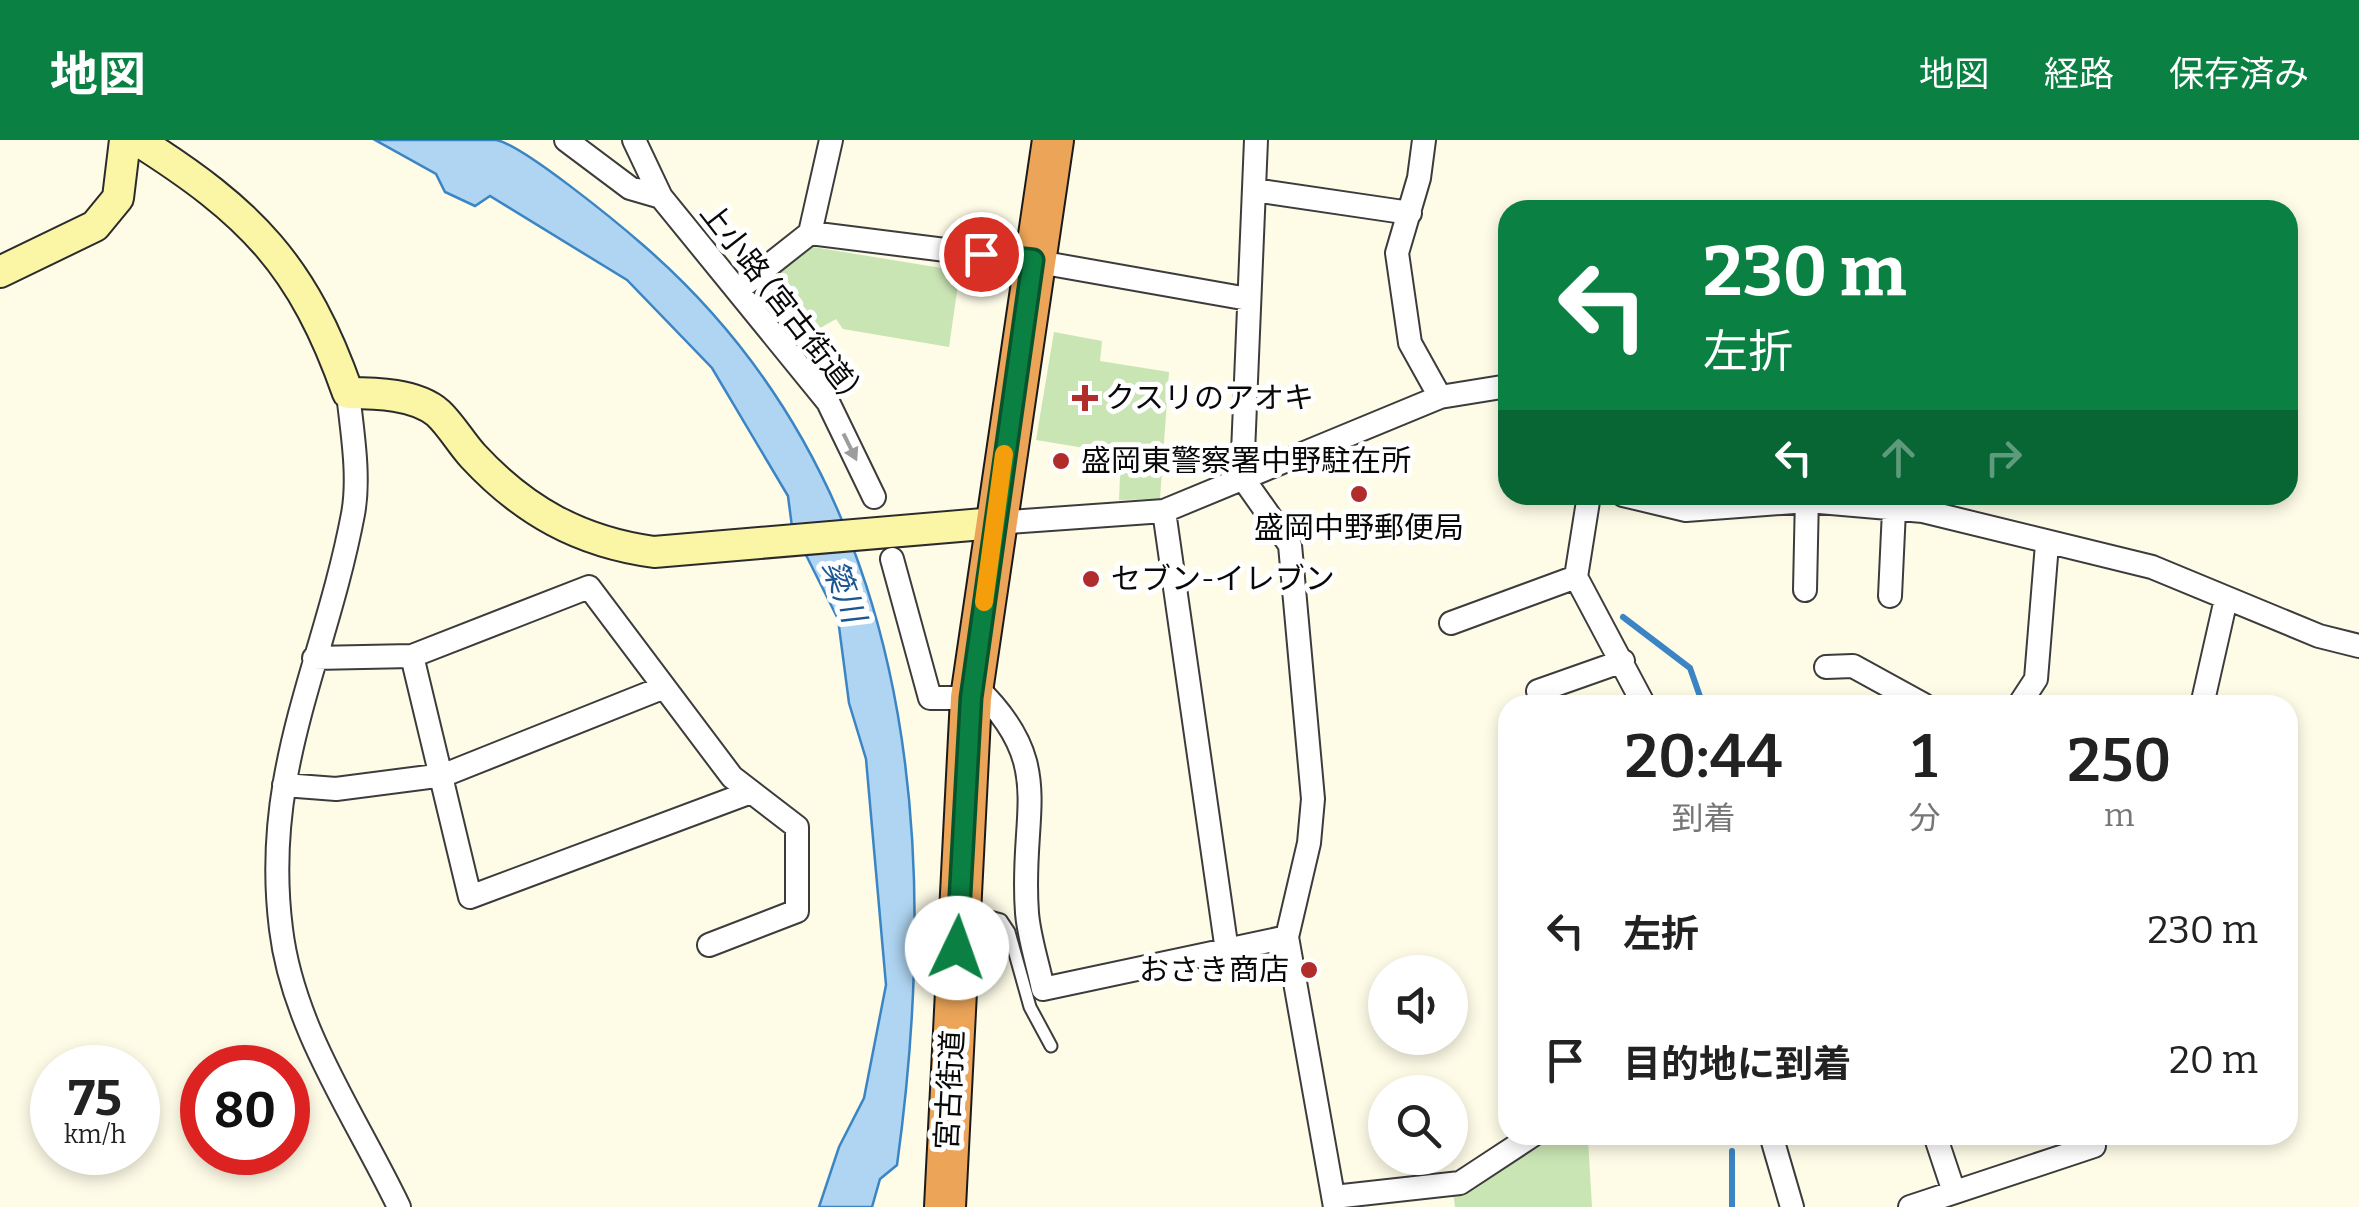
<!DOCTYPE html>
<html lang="ja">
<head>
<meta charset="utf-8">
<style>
	:root { --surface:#fff; --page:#f6f6f6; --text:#222; --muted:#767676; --accent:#0b8043 }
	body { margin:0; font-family:Bitter,"Noto Sans JP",serif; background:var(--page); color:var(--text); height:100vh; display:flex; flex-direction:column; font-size:38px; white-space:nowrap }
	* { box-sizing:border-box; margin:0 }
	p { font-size:32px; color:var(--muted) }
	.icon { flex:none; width:55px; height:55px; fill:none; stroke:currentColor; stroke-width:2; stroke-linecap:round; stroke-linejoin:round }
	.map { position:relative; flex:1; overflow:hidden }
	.side { position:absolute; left:1498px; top:555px; width:800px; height:450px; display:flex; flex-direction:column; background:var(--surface); border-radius:30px; box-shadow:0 5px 15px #0003 }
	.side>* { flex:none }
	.top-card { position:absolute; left:1498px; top:60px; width:800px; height:305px; border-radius:30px; box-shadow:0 5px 15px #0003; background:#0b8043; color:#fff; overflow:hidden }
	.tools { position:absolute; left:1368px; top:815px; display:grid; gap:20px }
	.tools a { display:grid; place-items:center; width:100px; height:100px; border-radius:50%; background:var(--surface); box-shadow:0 5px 15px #0003; font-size:50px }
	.speed { position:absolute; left:30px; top:905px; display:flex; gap:20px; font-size:50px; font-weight:700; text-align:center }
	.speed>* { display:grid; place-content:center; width:130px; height:130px; border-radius:50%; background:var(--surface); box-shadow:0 5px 15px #0003; line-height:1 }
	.speed small { font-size:25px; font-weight:400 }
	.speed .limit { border:15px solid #d22; background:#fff; color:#111 }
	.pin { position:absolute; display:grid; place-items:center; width:85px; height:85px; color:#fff; margin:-42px; border:5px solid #fff; border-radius:50%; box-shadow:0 2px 10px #0007 }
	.me { position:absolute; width:110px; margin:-55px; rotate:3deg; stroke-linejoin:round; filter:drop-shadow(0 0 8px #0008) }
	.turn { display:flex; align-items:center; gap:35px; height:210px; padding:0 40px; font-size:45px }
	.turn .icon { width:130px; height:130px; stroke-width:2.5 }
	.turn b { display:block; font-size:70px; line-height:85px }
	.lanes { display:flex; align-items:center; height:95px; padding:0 40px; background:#0003; justify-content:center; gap:50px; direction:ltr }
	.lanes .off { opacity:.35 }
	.eta { display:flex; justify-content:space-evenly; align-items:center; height:170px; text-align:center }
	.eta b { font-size:60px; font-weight:600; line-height:70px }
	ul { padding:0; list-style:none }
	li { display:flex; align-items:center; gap:30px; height:130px; padding:0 40px }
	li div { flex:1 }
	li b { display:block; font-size:38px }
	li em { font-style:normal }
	header { display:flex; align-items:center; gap:60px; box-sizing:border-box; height:140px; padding:0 50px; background:var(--accent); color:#fff }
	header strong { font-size:48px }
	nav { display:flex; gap:55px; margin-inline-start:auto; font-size:35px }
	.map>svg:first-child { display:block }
	.green { fill:#cae5b4 }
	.water { fill:#afd5f2; stroke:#3b85c4; stroke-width:2.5 }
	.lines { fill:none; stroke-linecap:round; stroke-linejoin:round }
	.stream { stroke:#3b85c4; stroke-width:6 }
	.lane-casing { stroke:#3c3c3c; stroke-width:15 }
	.street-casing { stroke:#3c3c3c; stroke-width:26 }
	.secondary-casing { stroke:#2b2b2b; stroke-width:34 }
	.highway-casing { stroke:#1a1a1a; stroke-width:44 }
	.lane { stroke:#fff; stroke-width:11 }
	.street { stroke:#fff; stroke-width:22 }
	.secondary { stroke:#faf6a6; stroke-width:30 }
	.highway { stroke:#eba458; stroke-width:40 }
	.oneway { fill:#9d9d9d }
	.route-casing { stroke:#07532c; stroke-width:25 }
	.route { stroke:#0b8043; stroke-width:18 }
	.slow { stroke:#f59e0b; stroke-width:18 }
	.poi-dot { fill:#b02d2b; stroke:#fff; stroke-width:4 }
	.labels { text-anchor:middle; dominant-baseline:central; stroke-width:10; stroke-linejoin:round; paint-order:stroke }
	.street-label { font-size:30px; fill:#090909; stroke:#fff }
	.poi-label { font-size:30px; fill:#090909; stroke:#fff; text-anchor:start }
	.water-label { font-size:32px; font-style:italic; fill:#1c5792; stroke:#fff }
</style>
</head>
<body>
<header>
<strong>地図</strong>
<nav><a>地図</a><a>経路</a><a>保存済み</a></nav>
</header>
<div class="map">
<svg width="2359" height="1067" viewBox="0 0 2359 1067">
	<rect width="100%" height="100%" fill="#fefbe7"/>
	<path class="green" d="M 813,107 L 960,131 L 949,207 L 843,189 L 836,179 L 796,202 L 753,151 Z
		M 1054,192 L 1102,201 L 1100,221 L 1169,232 L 1160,359 L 1119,360 L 1121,314 L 1036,300 Z
		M 1588,1000 L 1592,1067 L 1455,1067 L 1453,1053 L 1541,1003 Z"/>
	<path class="water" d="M 375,0 C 414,0 458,0 496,0 C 522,4 619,84 643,105 C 913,339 943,691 897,1025 L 880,1039 L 872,1067 L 819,1067 L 839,1007 L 864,958 L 886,845 L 866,619 L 849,563 L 838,479 L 792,387 L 788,356 L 712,228 L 627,140 L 490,56 L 475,66 L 445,52 L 436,34 Z"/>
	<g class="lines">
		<path class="stream" d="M 1623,477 L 1690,528 L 1703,565
			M 1732,1067 L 1732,1011"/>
		<defs>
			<path id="lane" d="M 968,771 L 1001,780 L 1009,792 L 1030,867 L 1051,906"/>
			<path id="street" d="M 566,0 L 630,48 L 661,57
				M 634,0 L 661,57 L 828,262 L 874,357
				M 1256,0 L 1242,337 L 1290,405 L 1313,659 L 1309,703 L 1287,797
				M 1424,0 L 1419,38 L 1397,113 L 1410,203 L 1440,257
				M 1254,50 L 1410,73
				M 810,93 L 1033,121 L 1248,159
				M 739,149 L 810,93 L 831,0
				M 348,253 C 352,291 360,336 353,374 C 325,522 261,631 281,789 C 293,889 356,977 399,1067
				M 1589,355 L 1576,437 L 1644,565
				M 1623,355 L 1686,370 L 1808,361 L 1923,371 L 2152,427 L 2319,496 L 2359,506
				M 1164,371 L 1227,811
				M 995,383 L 1164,371 L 1440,257 L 1508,246
				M 892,419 L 930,558 L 971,558
				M 1805,450 L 1807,355
				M 1890,456 L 1894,370
				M 1451,483 L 1576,437
				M 412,516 L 470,757 L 751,652
				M 314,518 L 412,516 L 589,447 L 732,637 L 797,687 L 797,771 L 709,805
				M 1826,527 L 1853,526 L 1924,565
				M 974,545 C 1059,625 1019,671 1027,773 C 1029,798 1038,824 1043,849 L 1287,797 L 1335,1067
				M 1538,551 L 1623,521
				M 2019,565 L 2036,539 L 2047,404
				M 2202,565 L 2226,459
				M 284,645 L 336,649 L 444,635 L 662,548
				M 1771,995 L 1792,1067
				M 1935,995 L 1954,1052
				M 1334,1057 L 1460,1043 L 1533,995
				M 1910,1067 L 2094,1006"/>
			<path id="secondary" d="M 137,0 C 251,72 303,125 348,253 C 376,253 416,254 438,273 C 451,285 461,303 473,316 C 524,371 580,402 654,412 L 995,383
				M 0,132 L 95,86 L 118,58 L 125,0"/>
			<path id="highway" d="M 945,1067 L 971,558 L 1053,0"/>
		</defs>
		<use href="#lane" class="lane-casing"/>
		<use href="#street" class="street-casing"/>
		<use href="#secondary" class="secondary-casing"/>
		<use href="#highway" class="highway-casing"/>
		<use href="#lane" class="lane"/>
		<use href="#street" class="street"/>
		<use href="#secondary" class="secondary"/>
		<use href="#highway" class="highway"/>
	</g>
	<defs><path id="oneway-solid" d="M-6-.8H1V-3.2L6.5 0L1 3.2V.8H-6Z" transform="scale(2.5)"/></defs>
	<use class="oneway" href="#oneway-solid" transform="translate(850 307) rotate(64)"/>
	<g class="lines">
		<defs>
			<path id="route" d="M 957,808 L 971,558 L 1033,120 L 981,114"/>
		</defs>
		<use href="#route" class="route-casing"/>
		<use href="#route" class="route"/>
		<path class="slow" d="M 984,462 L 1004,314"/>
	</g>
	<g class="poi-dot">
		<path d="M1080 243h10v10h10v10h-10v10h-10v-10h-10v-10h10z"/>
		<circle cx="1061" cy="321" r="10"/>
		<circle cx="1359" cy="354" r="10"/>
		<circle cx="1091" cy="439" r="10"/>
		<circle cx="1309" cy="830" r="10"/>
	</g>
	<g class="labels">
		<g class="street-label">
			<text transform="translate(779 159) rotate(52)">上小路 (宮古街道)</text>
			<text transform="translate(950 950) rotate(-87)">宮古街道</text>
		</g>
		<g class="poi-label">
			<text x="1105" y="258">クスリのアオキ</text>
			<text x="1081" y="321">盛岡東警察署中野駐在所</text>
			<text x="1359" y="388" text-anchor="middle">盛岡中野郵便局</text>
			<text x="1111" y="439">セブン-イレブン</text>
			<text x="1289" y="830" text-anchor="end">おさき商店</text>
		</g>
		<g class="water-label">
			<text transform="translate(844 451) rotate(69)">簗川</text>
		</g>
	</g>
</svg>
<div class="tools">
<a><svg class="icon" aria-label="sound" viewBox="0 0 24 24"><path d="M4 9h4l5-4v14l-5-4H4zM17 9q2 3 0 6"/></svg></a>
<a><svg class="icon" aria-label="search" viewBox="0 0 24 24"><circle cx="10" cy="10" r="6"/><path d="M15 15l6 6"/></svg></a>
</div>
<div class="speed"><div>75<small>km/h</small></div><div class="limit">80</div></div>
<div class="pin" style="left:981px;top:114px;background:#d93025"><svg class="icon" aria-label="arrive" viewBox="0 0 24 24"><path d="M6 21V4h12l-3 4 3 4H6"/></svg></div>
<svg class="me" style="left:957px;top:808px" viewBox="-20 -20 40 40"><circle r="19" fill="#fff"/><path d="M0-13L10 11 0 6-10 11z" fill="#0b8043"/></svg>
<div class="top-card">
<div class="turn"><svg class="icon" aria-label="left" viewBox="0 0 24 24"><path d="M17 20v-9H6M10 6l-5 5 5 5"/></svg><div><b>230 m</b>左折</div></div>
<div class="lanes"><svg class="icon" aria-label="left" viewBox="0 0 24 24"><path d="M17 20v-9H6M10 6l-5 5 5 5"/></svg><svg class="icon off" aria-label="ahead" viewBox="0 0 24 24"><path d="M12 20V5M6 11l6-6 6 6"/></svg><svg class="icon off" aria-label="right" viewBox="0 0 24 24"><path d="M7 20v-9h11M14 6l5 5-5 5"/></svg></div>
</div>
<section class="side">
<div class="eta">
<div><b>20:44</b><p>到着</p></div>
<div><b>1</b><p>分</p></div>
<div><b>250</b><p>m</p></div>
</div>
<ul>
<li><svg class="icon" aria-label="left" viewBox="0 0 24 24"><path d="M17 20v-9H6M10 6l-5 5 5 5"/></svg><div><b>左折</b></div><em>230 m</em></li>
<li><svg class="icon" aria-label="arrive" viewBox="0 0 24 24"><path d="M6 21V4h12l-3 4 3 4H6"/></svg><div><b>目的地に到着</b></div><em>20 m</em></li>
</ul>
</section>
</div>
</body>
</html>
